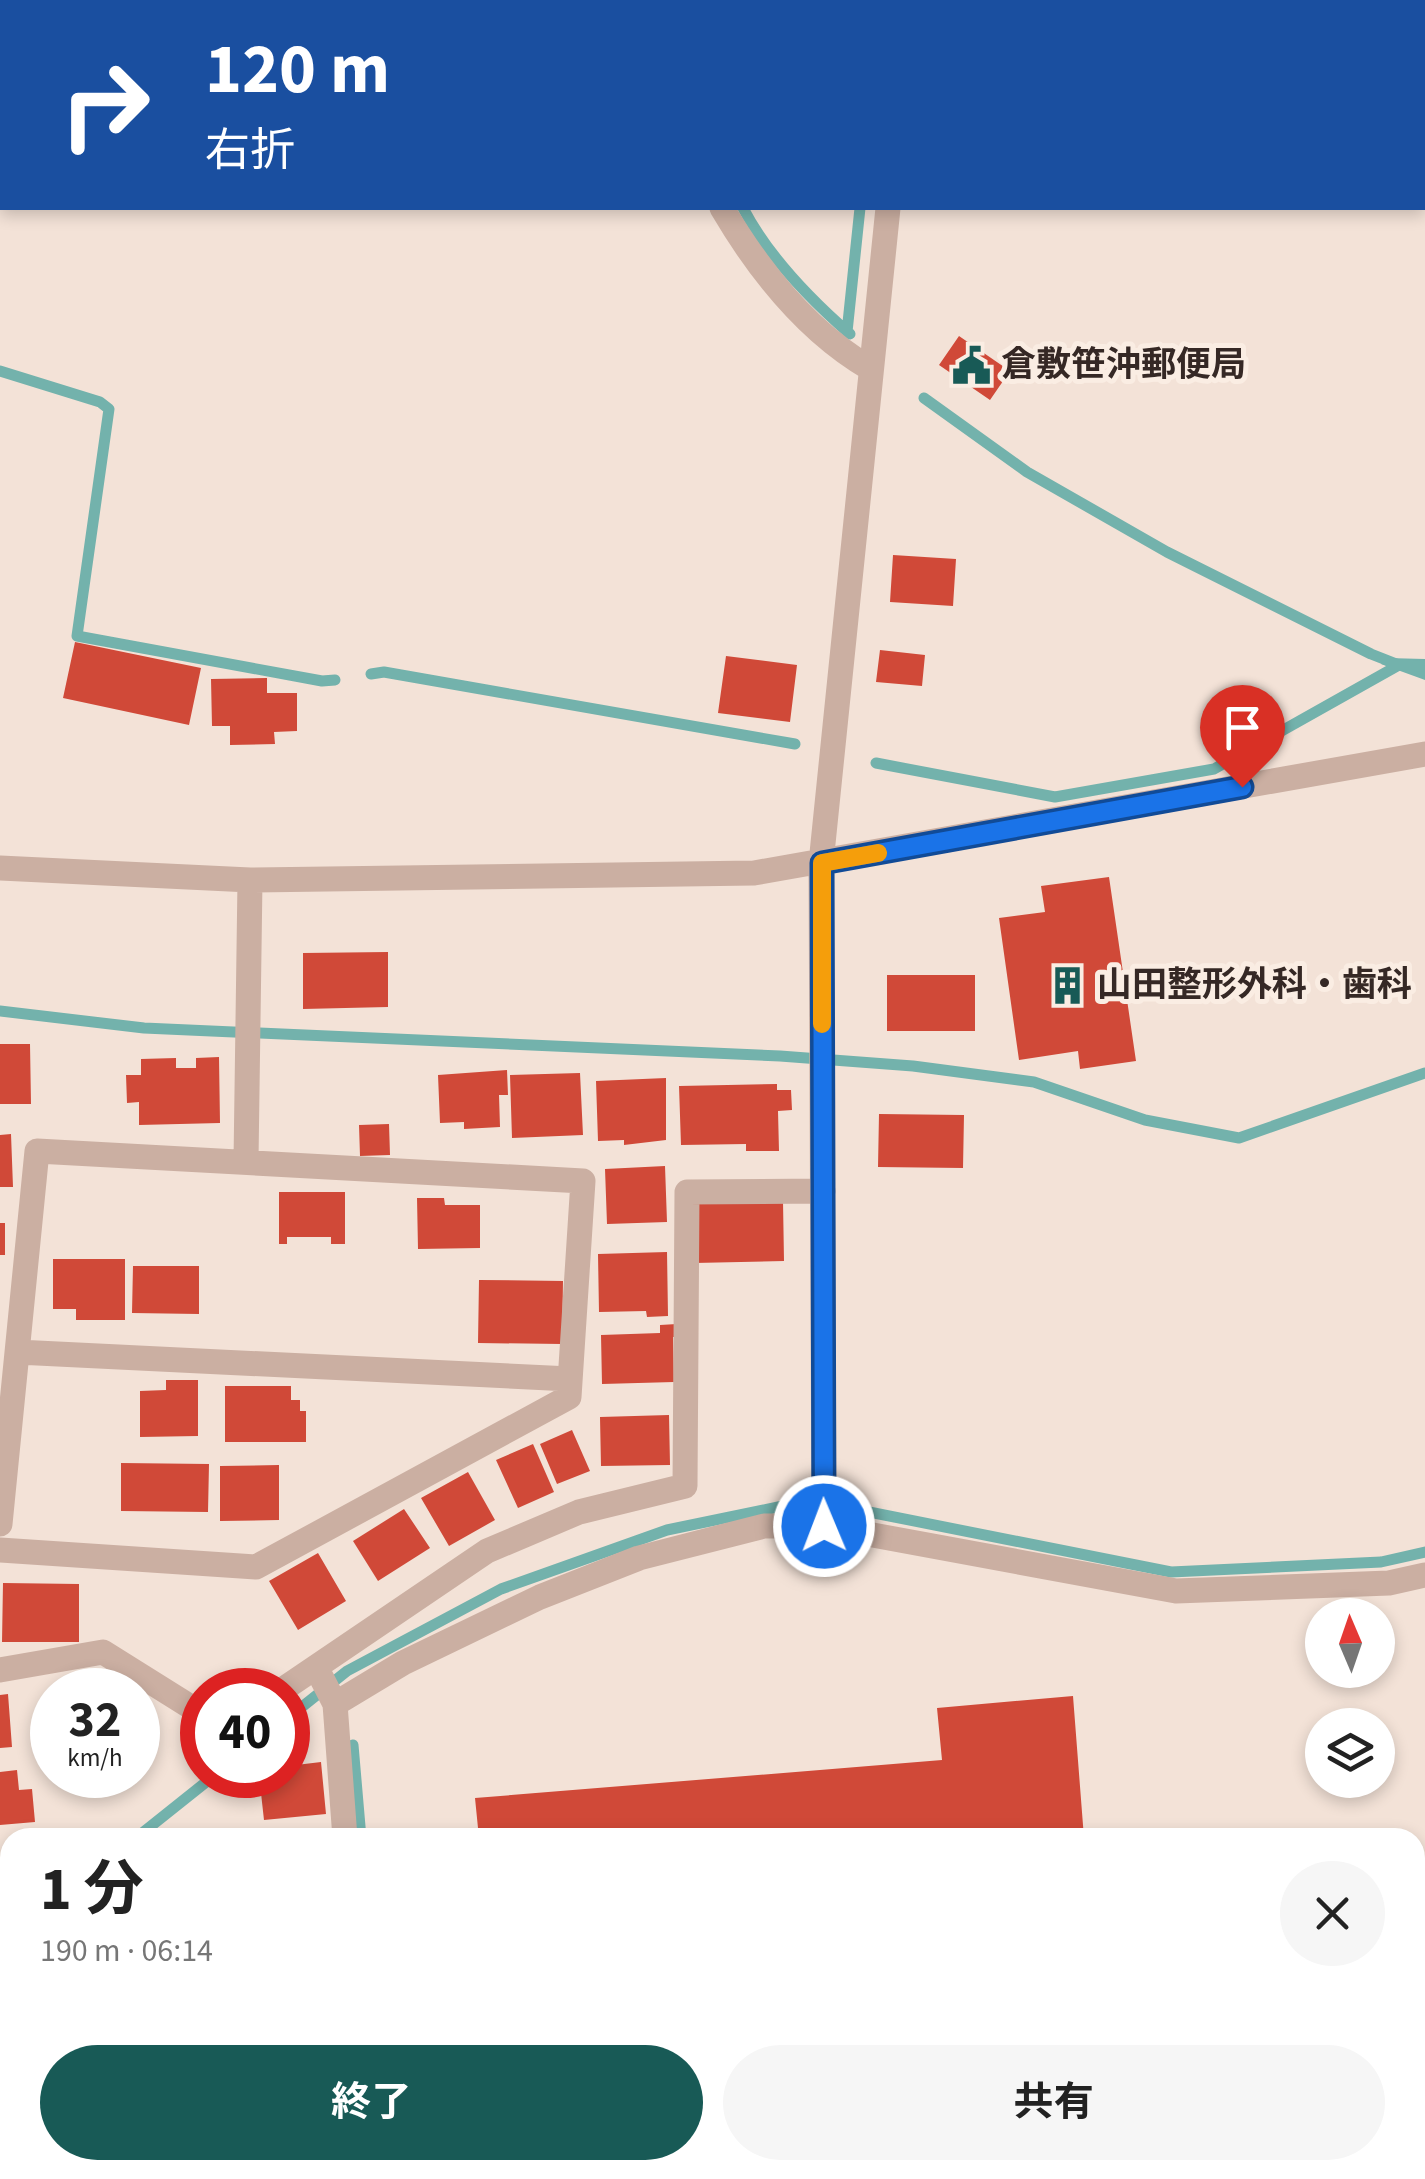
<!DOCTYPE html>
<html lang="ja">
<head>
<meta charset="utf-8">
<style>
	:root { --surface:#fff; --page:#f6f6f6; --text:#222; --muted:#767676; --accent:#185a56 }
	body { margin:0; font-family:"Source Sans 3","Noto Sans JP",sans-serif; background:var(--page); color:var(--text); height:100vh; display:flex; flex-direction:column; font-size:38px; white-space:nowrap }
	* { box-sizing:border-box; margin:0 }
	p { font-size:32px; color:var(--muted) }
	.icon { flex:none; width:55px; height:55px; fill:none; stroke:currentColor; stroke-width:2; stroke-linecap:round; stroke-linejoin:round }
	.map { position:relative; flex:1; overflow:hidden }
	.panel { position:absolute; left:0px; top:1828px; width:1425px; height:352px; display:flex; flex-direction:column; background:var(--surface); border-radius:30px 30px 0 0; box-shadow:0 5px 15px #0003 }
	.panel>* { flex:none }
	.top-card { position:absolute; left:0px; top:0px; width:1425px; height:210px; box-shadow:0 5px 15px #0003; background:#1a4fa0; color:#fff; overflow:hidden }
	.needle { width:65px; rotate:358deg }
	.tools { position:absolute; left:1305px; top:1598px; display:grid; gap:20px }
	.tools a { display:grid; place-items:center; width:90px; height:90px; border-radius:50%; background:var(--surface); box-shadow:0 5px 15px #0003; font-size:50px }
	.speed { position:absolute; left:30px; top:1668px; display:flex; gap:20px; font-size:50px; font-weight:700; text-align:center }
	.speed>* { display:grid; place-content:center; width:130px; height:130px; border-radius:50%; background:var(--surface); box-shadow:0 5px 15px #0003; line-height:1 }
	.speed small { font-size:25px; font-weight:400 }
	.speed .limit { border:15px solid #d22; background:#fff; color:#111 }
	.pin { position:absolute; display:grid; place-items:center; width:85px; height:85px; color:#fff; margin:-102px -42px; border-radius:50% 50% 50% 0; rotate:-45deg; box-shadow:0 0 10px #0007 }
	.pin .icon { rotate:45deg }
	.me { position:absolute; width:110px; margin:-55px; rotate:359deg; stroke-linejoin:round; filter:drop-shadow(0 0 8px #0008) }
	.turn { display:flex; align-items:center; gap:35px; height:210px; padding:0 40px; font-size:45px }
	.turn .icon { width:130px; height:130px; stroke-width:2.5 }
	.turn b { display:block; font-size:70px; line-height:85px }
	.round { display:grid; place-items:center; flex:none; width:105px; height:105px; border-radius:52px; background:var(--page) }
	.overview { display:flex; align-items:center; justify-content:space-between; height:170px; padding:0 40px }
	h1 { font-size:60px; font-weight:700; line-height:75px }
	.primary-button { display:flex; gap:20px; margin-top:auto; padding:20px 40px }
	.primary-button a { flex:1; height:115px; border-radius:60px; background:var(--accent); color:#fff; font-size:40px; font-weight:700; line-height:115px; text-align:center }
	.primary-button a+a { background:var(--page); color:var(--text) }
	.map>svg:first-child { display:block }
	.water { fill:#73b2ac }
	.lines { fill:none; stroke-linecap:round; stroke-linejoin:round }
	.stream { stroke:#73b2ac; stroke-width:11 }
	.building { fill:#d04938 }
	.minor { stroke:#cbafa2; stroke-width:25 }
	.route-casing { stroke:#114b97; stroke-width:25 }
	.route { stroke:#1a73e8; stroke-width:18 }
	.slow { stroke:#f59e0b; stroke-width:18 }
	.labels { text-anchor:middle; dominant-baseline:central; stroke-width:10; stroke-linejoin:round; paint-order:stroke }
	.poi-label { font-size:35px; font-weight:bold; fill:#352825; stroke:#faede3; text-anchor:start }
</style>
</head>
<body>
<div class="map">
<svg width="1425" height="2179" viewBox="0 0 1425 2179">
	<rect width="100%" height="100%" fill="#f3e2d7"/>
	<path class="water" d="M 1387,658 L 1425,659 L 1425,680 L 1381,664 Z"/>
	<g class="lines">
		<path class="stream" d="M 652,0 L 653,2
			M 881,2 L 882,0
			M 743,208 C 767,254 811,300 850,334
			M 847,332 L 860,208
			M 0,371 L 100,402 L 109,409 L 77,636 L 322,681 L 335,680
			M 924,398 L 1027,472 L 1167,552 L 1371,654 L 1399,665 L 1425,666
			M 371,674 L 384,672 L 795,744
			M 876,763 L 1055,797 L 1214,769 L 1399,665
			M 0,1011 L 144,1028 L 780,1056 L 913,1066 L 1034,1082 L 1145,1120 L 1239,1138 L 1425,1073
			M 288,1718 L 347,1671 L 501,1589 L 667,1530 L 783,1506 L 859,1510 L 1171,1572 L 1381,1562 L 1425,1552
			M 353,1745 L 361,1838
			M 136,1838 L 215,1775
			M 0,1868 L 10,1867
			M 0,2140 L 10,2138
			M 472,2170 L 473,2179"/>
	</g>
	<path class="building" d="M 959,336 L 1010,371 L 990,400 L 939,365 Z
		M 893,555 L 956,559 L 953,606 L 890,602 Z
		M 75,642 L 201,668 L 189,725 L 63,698 Z
		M 880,650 L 925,655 L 922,686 L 876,682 Z
		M 726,656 L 797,665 L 790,722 L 718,713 Z
		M 267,678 L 267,693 L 297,693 L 297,731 L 274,732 L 275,744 L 230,745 L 230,726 L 212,726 L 211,679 Z
		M 1109,877 L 1136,1061 L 1080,1069 L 1078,1051 L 1019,1060 L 999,918 L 1045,912 L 1041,886 Z
		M 388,952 L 388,1007 L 303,1009 L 303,953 Z
		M 887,975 L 975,975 L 975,1031 L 887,1031 Z
		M 0,1044 L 30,1044 L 31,1104 L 0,1104 Z
		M 219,1057 L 220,1123 L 139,1125 L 139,1102 L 127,1103 L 126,1075 L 141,1075 L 141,1059 L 176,1058 L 176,1068 L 196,1068 L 196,1058 Z
		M 507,1070 L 508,1095 L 499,1095 L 500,1127 L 464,1129 L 464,1122 L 440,1123 L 438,1075 Z
		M 580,1073 L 583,1135 L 512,1138 L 510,1075 Z
		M 666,1078 L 666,1140 L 624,1145 L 624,1140 L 598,1141 L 596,1081 Z
		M 777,1084 L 777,1090 L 791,1090 L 792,1110 L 778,1111 L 779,1151 L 746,1151 L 746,1144 L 681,1145 L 679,1086 Z
		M 879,1114 L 964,1115 L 963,1168 L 878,1167 Z
		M 389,1124 L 390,1155 L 360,1156 L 359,1125 Z
		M 11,1134 L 13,1187 L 0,1187 L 0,1135 Z
		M 665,1166 L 667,1222 L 607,1224 L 605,1169 Z
		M 279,1192 L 345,1192 L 345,1244 L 331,1244 L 331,1237 L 287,1237 L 287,1244 L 279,1244 Z
		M 417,1198 L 444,1198 L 445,1205 L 480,1205 L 480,1248 L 418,1249 Z
		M 783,1201 L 784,1261 L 694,1263 L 693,1202 Z
		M 0,1223 L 5,1223 L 5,1255 L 0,1255 Z
		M 667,1252 L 668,1316 L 647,1317 L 646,1311 L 599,1312 L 598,1254 Z
		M 53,1259 L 125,1259 L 125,1320 L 76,1320 L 76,1309 L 53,1309 Z
		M 133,1266 L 199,1266 L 199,1314 L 132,1313 Z
		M 479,1280 L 563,1281 L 562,1344 L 478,1343 Z
		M 677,1324 L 678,1337 L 673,1337 L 674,1382 L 602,1384 L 601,1335 L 660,1333 L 660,1325 Z
		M 166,1380 L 198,1380 L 198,1436 L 140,1437 L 140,1391 L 166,1390 Z
		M 225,1386 L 291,1386 L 291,1400 L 300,1400 L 300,1411 L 306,1411 L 306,1442 L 225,1442 Z
		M 669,1415 L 670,1465 L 601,1466 L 600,1417 Z
		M 572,1430 L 590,1471 L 557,1484 L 540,1444 Z
		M 533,1444 L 554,1492 L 518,1508 L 496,1460 Z
		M 121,1463 L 209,1464 L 208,1512 L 121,1511 Z
		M 279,1465 L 279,1520 L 220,1521 L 220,1466 Z
		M 468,1472 L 495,1520 L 449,1546 L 421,1498 Z
		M 404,1509 L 430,1548 L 378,1581 L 353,1541 Z
		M 318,1553 L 346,1601 L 298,1630 L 269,1581 Z
		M 3,1583 L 79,1584 L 79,1642 L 2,1642 Z
		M 8,1694 L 12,1747 L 0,1748 L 0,1695 Z
		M 1073,1696 L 1084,1838 L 1000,1838 L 999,1831 L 915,1838 L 479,1838 L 475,1798 L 942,1760 L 937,1708 Z
		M 321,1762 L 326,1814 L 264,1820 L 259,1775 L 288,1775 L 288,1766 Z
		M 17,1770 L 19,1790 L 32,1789 L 35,1822 L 0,1825 L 0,1772 Z
		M 58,2170 L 89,2170 L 91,2179 L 50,2179 L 48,2172 Z
		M 115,2170 L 194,2170 L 194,2172 L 155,2179 L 117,2179 Z
		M 518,2170 L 537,2170 L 538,2179 L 519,2179 Z
		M 1035,2170 L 1053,2170 L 1054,2179 L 1036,2179 Z"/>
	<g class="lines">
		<path class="minor" d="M 632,0 L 633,2
			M 909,2 L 909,0
			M 722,208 C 759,271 807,332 871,369
			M 0,868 L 250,880 L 754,873 L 1425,754
			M 246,1161 L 250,880
			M 17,1352 L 570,1379
			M 0,1524 L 37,1151 L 583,1181 L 569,1397 L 256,1567 L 0,1550
			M 824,1526 L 821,863 L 888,208
			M 316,1667 L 335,1704 L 345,1838
			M 0,1670 L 103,1652 L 202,1714
			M 282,1690 L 487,1551 L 579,1512 L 685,1486 L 687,1192 L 823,1191
			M 335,1704 L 403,1663 L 540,1597 L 639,1558 L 764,1526 L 824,1526 L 1176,1591 L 1389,1583 L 1425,1575
			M 0,1967 L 10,1967
			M 0,2123 L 10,2121
			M 447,2170 L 448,2179"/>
	</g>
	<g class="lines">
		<defs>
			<path id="route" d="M 824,1526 L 822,863 L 1242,787"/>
		</defs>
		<use href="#route" class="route-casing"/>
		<use href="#route" class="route"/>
		<path class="slow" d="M 822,1024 L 822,863 L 878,853"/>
	</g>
	<defs>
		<symbol id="civic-bare" viewBox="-9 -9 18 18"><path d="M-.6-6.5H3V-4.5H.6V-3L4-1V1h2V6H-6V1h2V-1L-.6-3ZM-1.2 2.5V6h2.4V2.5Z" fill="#185a56" stroke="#faede3" stroke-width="2.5" paint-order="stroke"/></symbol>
		<symbol id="building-bare" viewBox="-9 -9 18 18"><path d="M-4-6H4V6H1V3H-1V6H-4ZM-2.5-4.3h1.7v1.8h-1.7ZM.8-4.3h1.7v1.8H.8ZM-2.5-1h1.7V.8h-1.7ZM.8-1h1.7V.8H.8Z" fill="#185a56" stroke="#faede3" stroke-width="2.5" paint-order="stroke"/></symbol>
	</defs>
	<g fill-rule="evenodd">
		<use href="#civic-bare" x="944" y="338" width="55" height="55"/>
		<use href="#building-bare" x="1040" y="958" width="55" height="55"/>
	</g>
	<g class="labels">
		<g class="poi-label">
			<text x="1001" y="365">倉敷笹沖郵便局</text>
			<text x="1097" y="985">山田整形外科・歯科</text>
		</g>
	</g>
</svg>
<div class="tools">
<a><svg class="needle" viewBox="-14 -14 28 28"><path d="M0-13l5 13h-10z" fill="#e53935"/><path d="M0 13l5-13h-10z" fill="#767676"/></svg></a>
<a><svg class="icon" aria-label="layers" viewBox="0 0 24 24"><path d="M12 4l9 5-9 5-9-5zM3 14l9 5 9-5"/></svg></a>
</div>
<div class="speed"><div>32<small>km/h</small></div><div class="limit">40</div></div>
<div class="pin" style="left:1242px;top:787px;background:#d93025"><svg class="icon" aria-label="arrive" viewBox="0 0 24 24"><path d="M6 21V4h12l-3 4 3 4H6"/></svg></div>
<svg class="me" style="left:824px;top:1526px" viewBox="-20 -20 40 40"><circle r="17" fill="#1a73e8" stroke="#fff" stroke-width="3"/><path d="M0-11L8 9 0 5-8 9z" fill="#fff"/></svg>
<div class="top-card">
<div class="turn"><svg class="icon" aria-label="right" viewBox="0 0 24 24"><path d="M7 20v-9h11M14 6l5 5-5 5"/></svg><div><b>120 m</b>右折</div></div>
</div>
<section class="panel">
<div class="overview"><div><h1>1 分</h1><p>190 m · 06:14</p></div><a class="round"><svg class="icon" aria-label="close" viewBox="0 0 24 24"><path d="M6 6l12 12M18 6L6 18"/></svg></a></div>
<div class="primary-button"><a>終了</a><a>共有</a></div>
</section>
</div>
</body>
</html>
